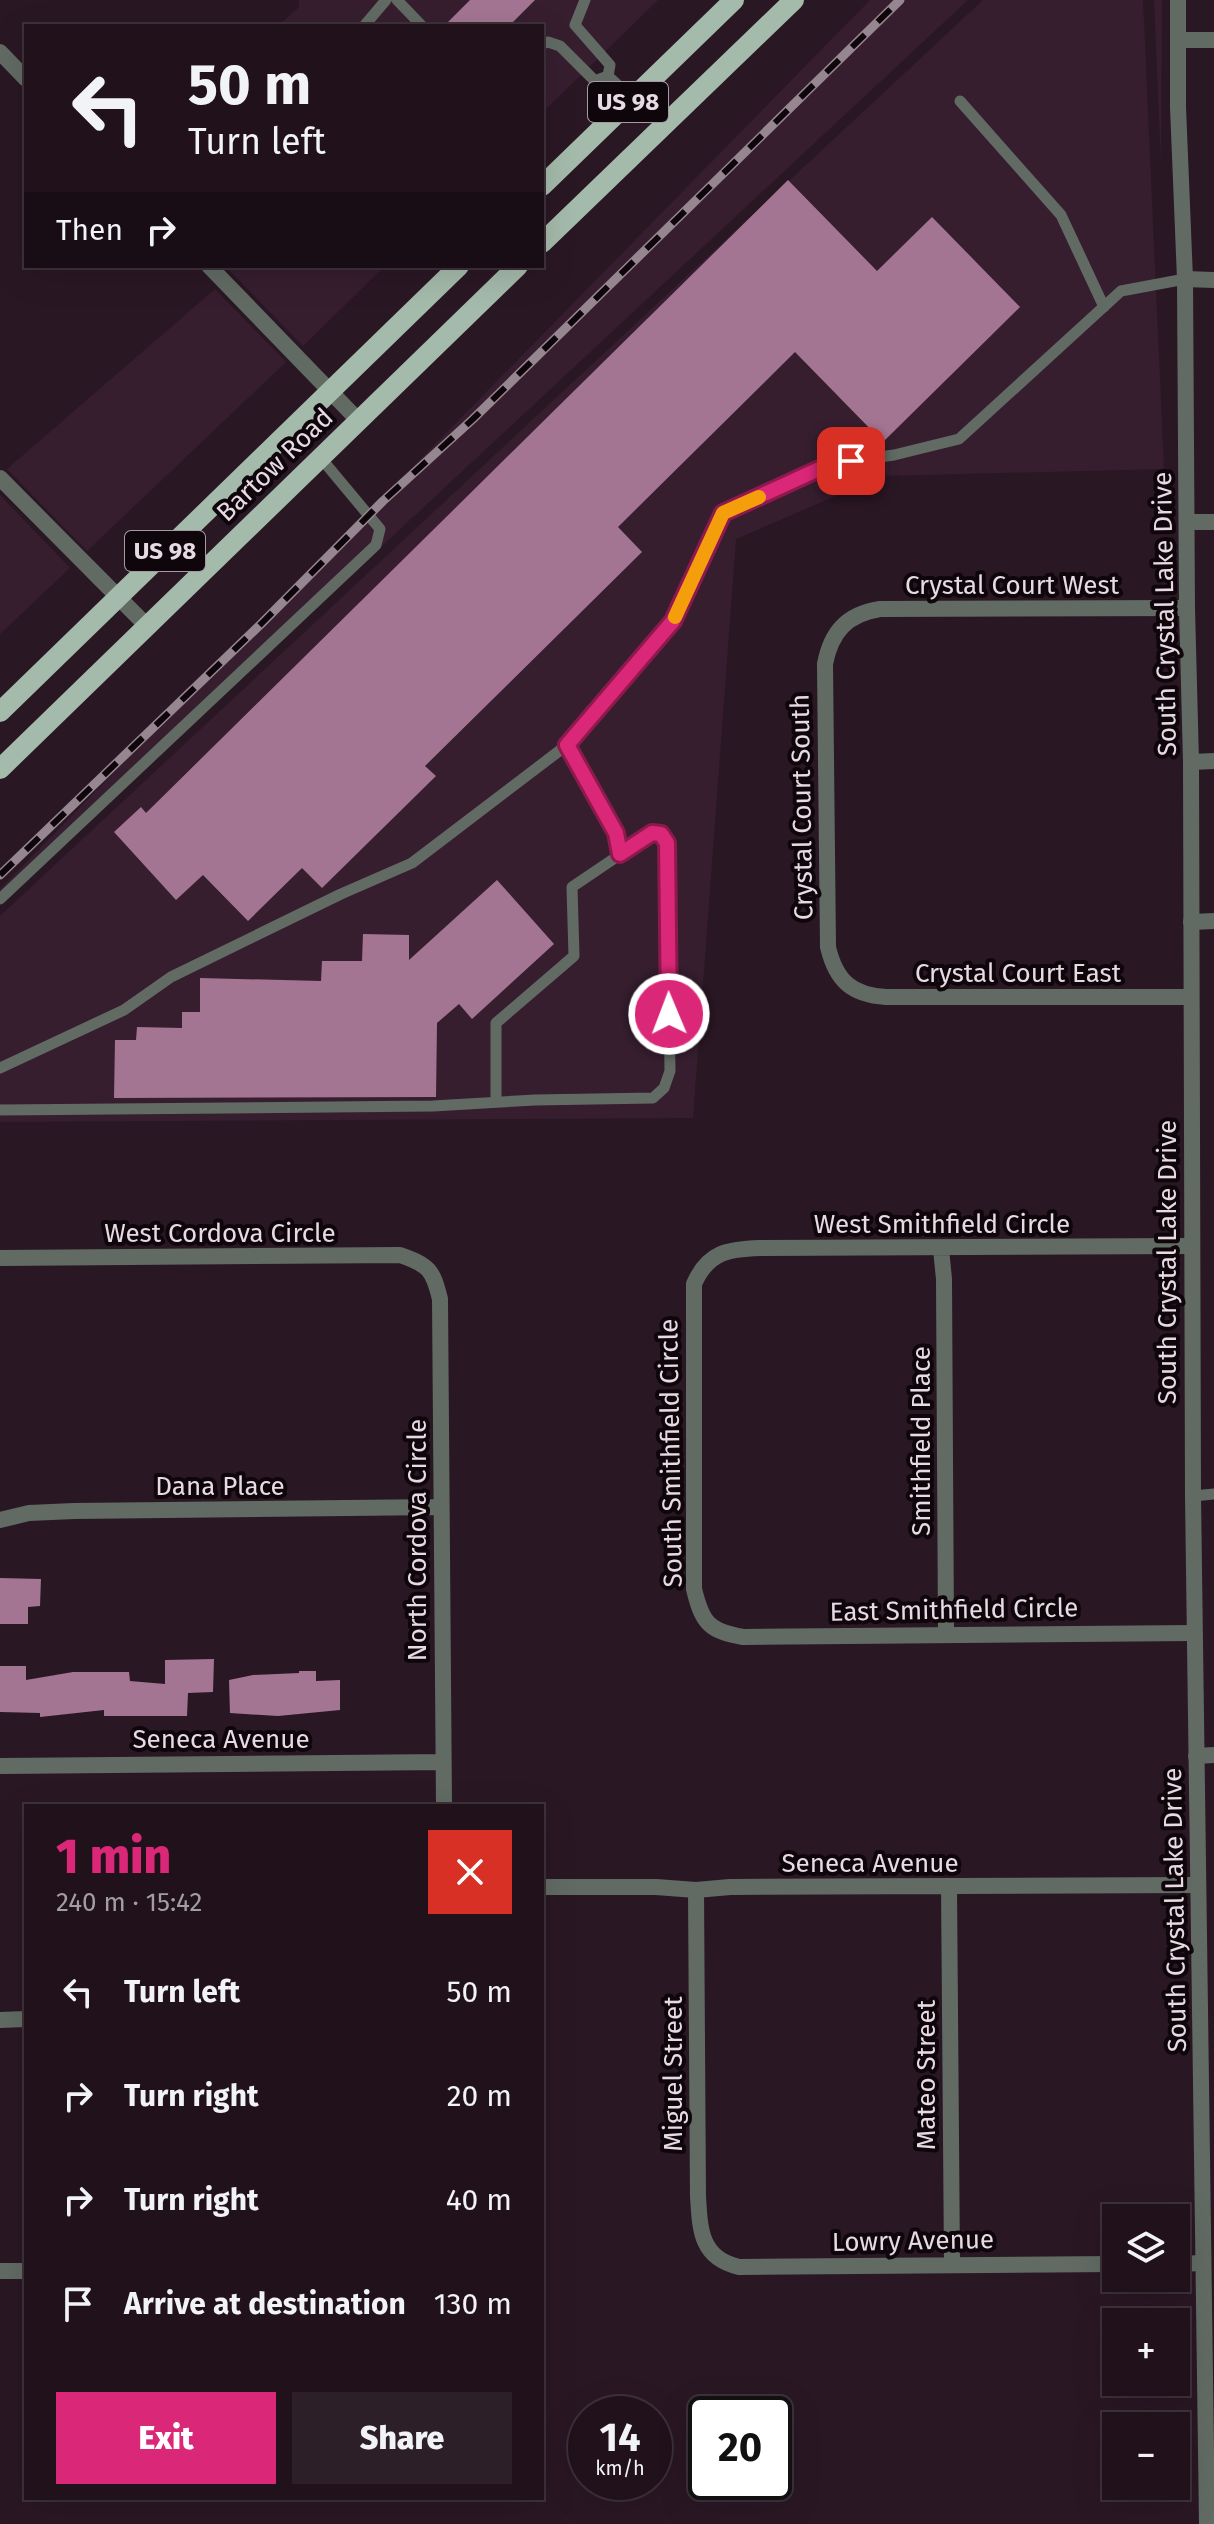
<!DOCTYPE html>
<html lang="en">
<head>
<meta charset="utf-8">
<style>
	:root { --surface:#20111b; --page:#2d1f28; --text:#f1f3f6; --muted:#a29da3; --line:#3d313a; --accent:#db2777 }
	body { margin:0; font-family:"Fira Sans",sans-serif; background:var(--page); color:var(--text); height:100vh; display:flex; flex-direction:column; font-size:30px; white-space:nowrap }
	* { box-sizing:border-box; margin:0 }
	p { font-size:26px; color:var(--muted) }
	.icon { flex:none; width:44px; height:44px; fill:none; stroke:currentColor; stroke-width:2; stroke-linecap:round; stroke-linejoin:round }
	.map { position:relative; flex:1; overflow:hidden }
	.drawer { position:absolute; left:24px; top:1804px; width:520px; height:696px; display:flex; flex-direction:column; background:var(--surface); border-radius:0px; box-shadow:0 8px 32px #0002,0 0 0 2px var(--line) }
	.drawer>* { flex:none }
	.top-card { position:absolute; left:24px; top:24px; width:520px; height:244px; border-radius:0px; box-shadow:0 8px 32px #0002,0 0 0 2px var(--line); background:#20111b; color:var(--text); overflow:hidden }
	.buttons { position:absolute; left:1102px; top:2204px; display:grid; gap:16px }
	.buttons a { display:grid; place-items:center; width:88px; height:88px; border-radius:0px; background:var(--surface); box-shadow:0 8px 32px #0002,0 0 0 2px var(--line); font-size:40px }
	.speed { position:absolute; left:568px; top:2396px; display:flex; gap:16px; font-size:40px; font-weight:700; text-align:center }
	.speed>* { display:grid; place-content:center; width:104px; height:104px; border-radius:50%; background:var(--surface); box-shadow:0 8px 32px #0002,0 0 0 2px var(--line); line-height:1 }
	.speed small { font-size:20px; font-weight:400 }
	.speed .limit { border:4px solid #111; border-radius:12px; background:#fff; color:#111 }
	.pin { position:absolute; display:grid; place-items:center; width:68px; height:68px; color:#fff; margin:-34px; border-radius:16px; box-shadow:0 4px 12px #0006 }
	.me { position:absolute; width:88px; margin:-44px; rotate:359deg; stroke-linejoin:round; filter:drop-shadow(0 0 6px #0008) }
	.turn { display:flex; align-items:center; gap:28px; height:168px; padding:0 32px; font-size:36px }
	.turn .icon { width:104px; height:104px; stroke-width:2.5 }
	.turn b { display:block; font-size:56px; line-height:68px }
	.then { display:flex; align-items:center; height:76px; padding:0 32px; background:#0003; gap:16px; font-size:30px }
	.round { display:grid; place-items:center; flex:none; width:84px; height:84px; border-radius:0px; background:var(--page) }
	.headline { display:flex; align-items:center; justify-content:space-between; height:136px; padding:0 32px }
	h1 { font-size:48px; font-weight:800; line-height:60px; color:var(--accent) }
	.primary-button { display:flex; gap:16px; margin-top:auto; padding:16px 32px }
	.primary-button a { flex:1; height:92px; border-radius:0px; background:var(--accent); color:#fff; font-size:32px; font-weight:800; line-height:92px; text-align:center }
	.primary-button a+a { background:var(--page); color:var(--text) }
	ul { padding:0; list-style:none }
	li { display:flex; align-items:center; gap:24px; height:104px; padding:0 32px }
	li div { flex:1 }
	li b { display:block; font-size:30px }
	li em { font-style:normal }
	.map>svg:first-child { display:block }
	.built { fill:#361e2f }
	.building { fill:#a37593 }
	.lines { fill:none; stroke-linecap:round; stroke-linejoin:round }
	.service { stroke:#616b64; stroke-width:11 }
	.minor { stroke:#616b64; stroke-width:16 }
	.tertiary { stroke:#616b64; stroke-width:16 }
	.primary { stroke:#a4baab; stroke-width:20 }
	.rail-casing { stroke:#968690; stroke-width:9 }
	.rail { stroke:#0e060b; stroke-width:6; stroke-dasharray:18; stroke-linecap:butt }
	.route-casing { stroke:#8e194d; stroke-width:20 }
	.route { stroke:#db2777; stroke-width:14 }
	.slow { stroke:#f59e0b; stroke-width:14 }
	.labels { text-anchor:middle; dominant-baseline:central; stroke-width:8; stroke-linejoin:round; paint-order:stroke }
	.shield { fill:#0e060b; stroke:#a79aa2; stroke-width:2 }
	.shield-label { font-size:24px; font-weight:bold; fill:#e8dae3 }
	.street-label { font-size:26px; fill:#e8dae3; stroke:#0e060b }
</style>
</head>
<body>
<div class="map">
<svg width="1214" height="2524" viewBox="0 0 1214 2524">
	<rect width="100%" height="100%" fill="#2a1724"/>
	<path class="built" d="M 299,0 L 658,0 L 542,113 L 542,26 L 278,26 L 299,7 Z
		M 870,0 L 968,0 L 0,902 L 0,889 Z
		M 983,0 L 1143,0 L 1164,469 L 882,476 L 736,539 L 693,1118 L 0,1122 L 0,916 Z
		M 1154,0 L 1162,0 L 1161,162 Z
		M 225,266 L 385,266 L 303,346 Z
		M 215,289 L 286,362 L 87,551 L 7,469 Z
		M 0,495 L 70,568 L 0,634 Z"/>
	<path class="building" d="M 470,0 L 535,0 L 509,26 L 444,26 Z
		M 788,180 L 877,271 L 932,217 L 1020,307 L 883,442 L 795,352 L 618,527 L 642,552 L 425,766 L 436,776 L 322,888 L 302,868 L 248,921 L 203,875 L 176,900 L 114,832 L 141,807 L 146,813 Z
		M 497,880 L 554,944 L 472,1019 L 459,1004 L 437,1023 L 436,1097 L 114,1098 L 115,1040 L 136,1040 L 137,1027 L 182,1028 L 182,1012 L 200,1012 L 200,978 L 321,981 L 322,961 L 362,961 L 363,934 L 409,935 L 409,960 Z
		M 0,1578 L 41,1579 L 40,1606 L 28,1607 L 28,1624 L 0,1624 Z
		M 214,1659 L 213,1692 L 188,1693 L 187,1716 L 104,1716 L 104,1710 L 40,1717 L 40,1713 L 0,1712 L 0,1666 L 26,1666 L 26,1680 L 73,1672 L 129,1672 L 130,1681 L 165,1684 L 165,1660 Z
		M 299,1671 L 316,1671 L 316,1681 L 340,1680 L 340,1710 L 278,1716 L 230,1713 L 229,1680 L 253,1675 L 299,1673 Z"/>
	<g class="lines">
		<path class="service" d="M 397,0 L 422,26
			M 585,0 L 575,25 L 610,65 L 608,76
			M 364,26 L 386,0
			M 542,44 L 548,42 L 560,46 L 595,81 L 608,76
			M 608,76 L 632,98
			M 960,101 L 1061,215 L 1104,307
			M 567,745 L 616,833 L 620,854
			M 0,899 L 376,545 L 380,529 L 320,457
			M 0,1068 L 124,1010 L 171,977 L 341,894 L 412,863 L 567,745 L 673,621 L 723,513 L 830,464 L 894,455 L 959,439 L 1121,291 L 1185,279
			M 0,1110 L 433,1106 L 535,1100 L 653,1098 L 664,1088 L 670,1071 L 667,843 L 661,834 L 652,833 L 572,887 L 574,956 L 496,1023 L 496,1102
			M 1193,1496 L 1214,1494"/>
		<path class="minor" d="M 1179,40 L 1214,40
			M 0,52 L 26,79
			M 209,266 L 358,420
			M 1185,279 L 1214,280
			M 0,478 L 147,626
			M 1187,522 L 1214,522
			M 1187,608 L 880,609 C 847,614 831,632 825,664 L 828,947 C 836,981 852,995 886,997 L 1190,997
			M 1191,762 L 1214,761
			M 1191,922 L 1214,921
			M 1190,1246 L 760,1248 C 728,1249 708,1252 694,1284 L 694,1589 C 702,1622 708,1631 743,1637 L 1194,1633
			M 941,1249 L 944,1279 L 946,1633
			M 0,1258 L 400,1255 C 429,1265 433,1270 440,1299 L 444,1806
			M 0,1520 L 29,1513 L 74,1511 L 440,1507
			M 1196,1756 L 1214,1755
			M 0,1766 L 443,1762
			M 949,1886 L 952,2263
			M 542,1887 L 656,1887 L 696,1890 L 730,1887 L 1198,1885
			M 696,1890 L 698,2196 C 700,2229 700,2258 739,2267 L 1116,2264
			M 0,2020 L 26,2019
			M 1176,2264 L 1202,2263
			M 0,2271 L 26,2271"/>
		<path class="tertiary" d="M 1178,0 L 1178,107 L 1185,279 L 1187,608 L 1191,762 L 1193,1496 L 1207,2524"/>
		<path class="primary" d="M 542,186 L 734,0
			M 542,243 L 794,0
			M 0,712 L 459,266
			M 0,769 L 518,266"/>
		<defs>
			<path id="rail" d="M 0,875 L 261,624 L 383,501 L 473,419 L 900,0"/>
		</defs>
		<use href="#rail" class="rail-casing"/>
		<use href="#rail" class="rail"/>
	</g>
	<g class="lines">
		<defs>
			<path id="route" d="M 669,1014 L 667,843 L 661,834 L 652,833 L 620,854 L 616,833 L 567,745 L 673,621 L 723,513 L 830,464 L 851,461"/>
		</defs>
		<use href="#route" class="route-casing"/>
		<use href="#route" class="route"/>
		<path class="slow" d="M 675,617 L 723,513 L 759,497"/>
	</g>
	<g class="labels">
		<g class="shield">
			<rect x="588" y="82" width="80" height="40" rx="6"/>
			<rect x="125" y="531" width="80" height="40" rx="6"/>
		</g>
		<g class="shield-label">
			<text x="628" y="102">US 98</text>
			<text x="165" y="551">US 98</text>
		</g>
		<g class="street-label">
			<text transform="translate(275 465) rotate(-44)">Bartow Road</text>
			<text x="1012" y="585">Crystal Court West</text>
			<text transform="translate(1165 614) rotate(-91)">South Crystal Lake Drive</text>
			<text transform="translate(802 807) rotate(-91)">Crystal Court South</text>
			<text x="1018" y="973">Crystal Court East</text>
			<text x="942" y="1224">West Smithfield Circle</text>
			<text x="220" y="1233">West Cordova Circle</text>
			<text transform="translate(1167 1262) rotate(-90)">South Crystal Lake Drive</text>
			<text transform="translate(921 1441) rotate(-90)">Smithfield Place</text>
			<text transform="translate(671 1453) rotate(-91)">South Smithfield Circle</text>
			<text x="220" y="1486">Dana Place</text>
			<text transform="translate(417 1540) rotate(-90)">North Cordova Circle</text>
			<text transform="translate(954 1610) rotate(-1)">East Smithfield Circle</text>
			<text x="221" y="1739">Seneca Avenue</text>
			<text x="870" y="1863">Seneca Avenue</text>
			<text transform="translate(1175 1910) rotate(-91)">South Crystal Lake Drive</text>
			<text transform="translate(673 2074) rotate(-90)">Miguel Street</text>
			<text transform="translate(926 2075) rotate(-90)">Mateo Street</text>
			<text transform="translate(913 2241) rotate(-1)">Lowry Avenue</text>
		</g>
	</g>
</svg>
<div class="buttons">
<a><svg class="icon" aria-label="layers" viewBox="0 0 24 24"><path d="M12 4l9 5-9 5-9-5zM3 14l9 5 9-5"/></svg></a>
<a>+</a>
<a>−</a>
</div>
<div class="speed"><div>14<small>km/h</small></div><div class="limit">20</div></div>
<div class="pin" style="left:851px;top:461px;background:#d93025"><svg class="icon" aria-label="arrive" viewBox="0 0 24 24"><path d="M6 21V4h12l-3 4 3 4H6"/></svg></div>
<svg class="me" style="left:669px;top:1014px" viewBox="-20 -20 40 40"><circle r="17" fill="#db2777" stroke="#fff" stroke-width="3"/><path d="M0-11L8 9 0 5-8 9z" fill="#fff"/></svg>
<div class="top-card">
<div class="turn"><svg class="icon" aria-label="left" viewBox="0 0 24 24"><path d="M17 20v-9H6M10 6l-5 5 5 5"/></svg><div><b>50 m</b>Turn left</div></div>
<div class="then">Then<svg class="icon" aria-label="right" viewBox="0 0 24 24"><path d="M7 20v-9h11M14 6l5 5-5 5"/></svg></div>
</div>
<section class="drawer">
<div class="headline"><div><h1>1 min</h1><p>240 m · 15:42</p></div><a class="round" style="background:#d93025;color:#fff"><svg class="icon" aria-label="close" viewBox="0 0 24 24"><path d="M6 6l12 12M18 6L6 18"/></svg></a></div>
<ul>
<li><svg class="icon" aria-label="left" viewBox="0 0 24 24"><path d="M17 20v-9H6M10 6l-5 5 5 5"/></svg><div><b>Turn left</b></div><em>50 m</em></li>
<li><svg class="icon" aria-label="right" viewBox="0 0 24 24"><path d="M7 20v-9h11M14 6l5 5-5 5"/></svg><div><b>Turn right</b></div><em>20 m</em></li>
<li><svg class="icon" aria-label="right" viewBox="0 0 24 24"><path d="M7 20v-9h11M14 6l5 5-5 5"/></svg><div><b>Turn right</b></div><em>40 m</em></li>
<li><svg class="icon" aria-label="arrive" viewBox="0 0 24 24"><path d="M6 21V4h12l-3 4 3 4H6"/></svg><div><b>Arrive at destination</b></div><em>130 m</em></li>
</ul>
<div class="primary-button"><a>Exit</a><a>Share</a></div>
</section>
</div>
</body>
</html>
